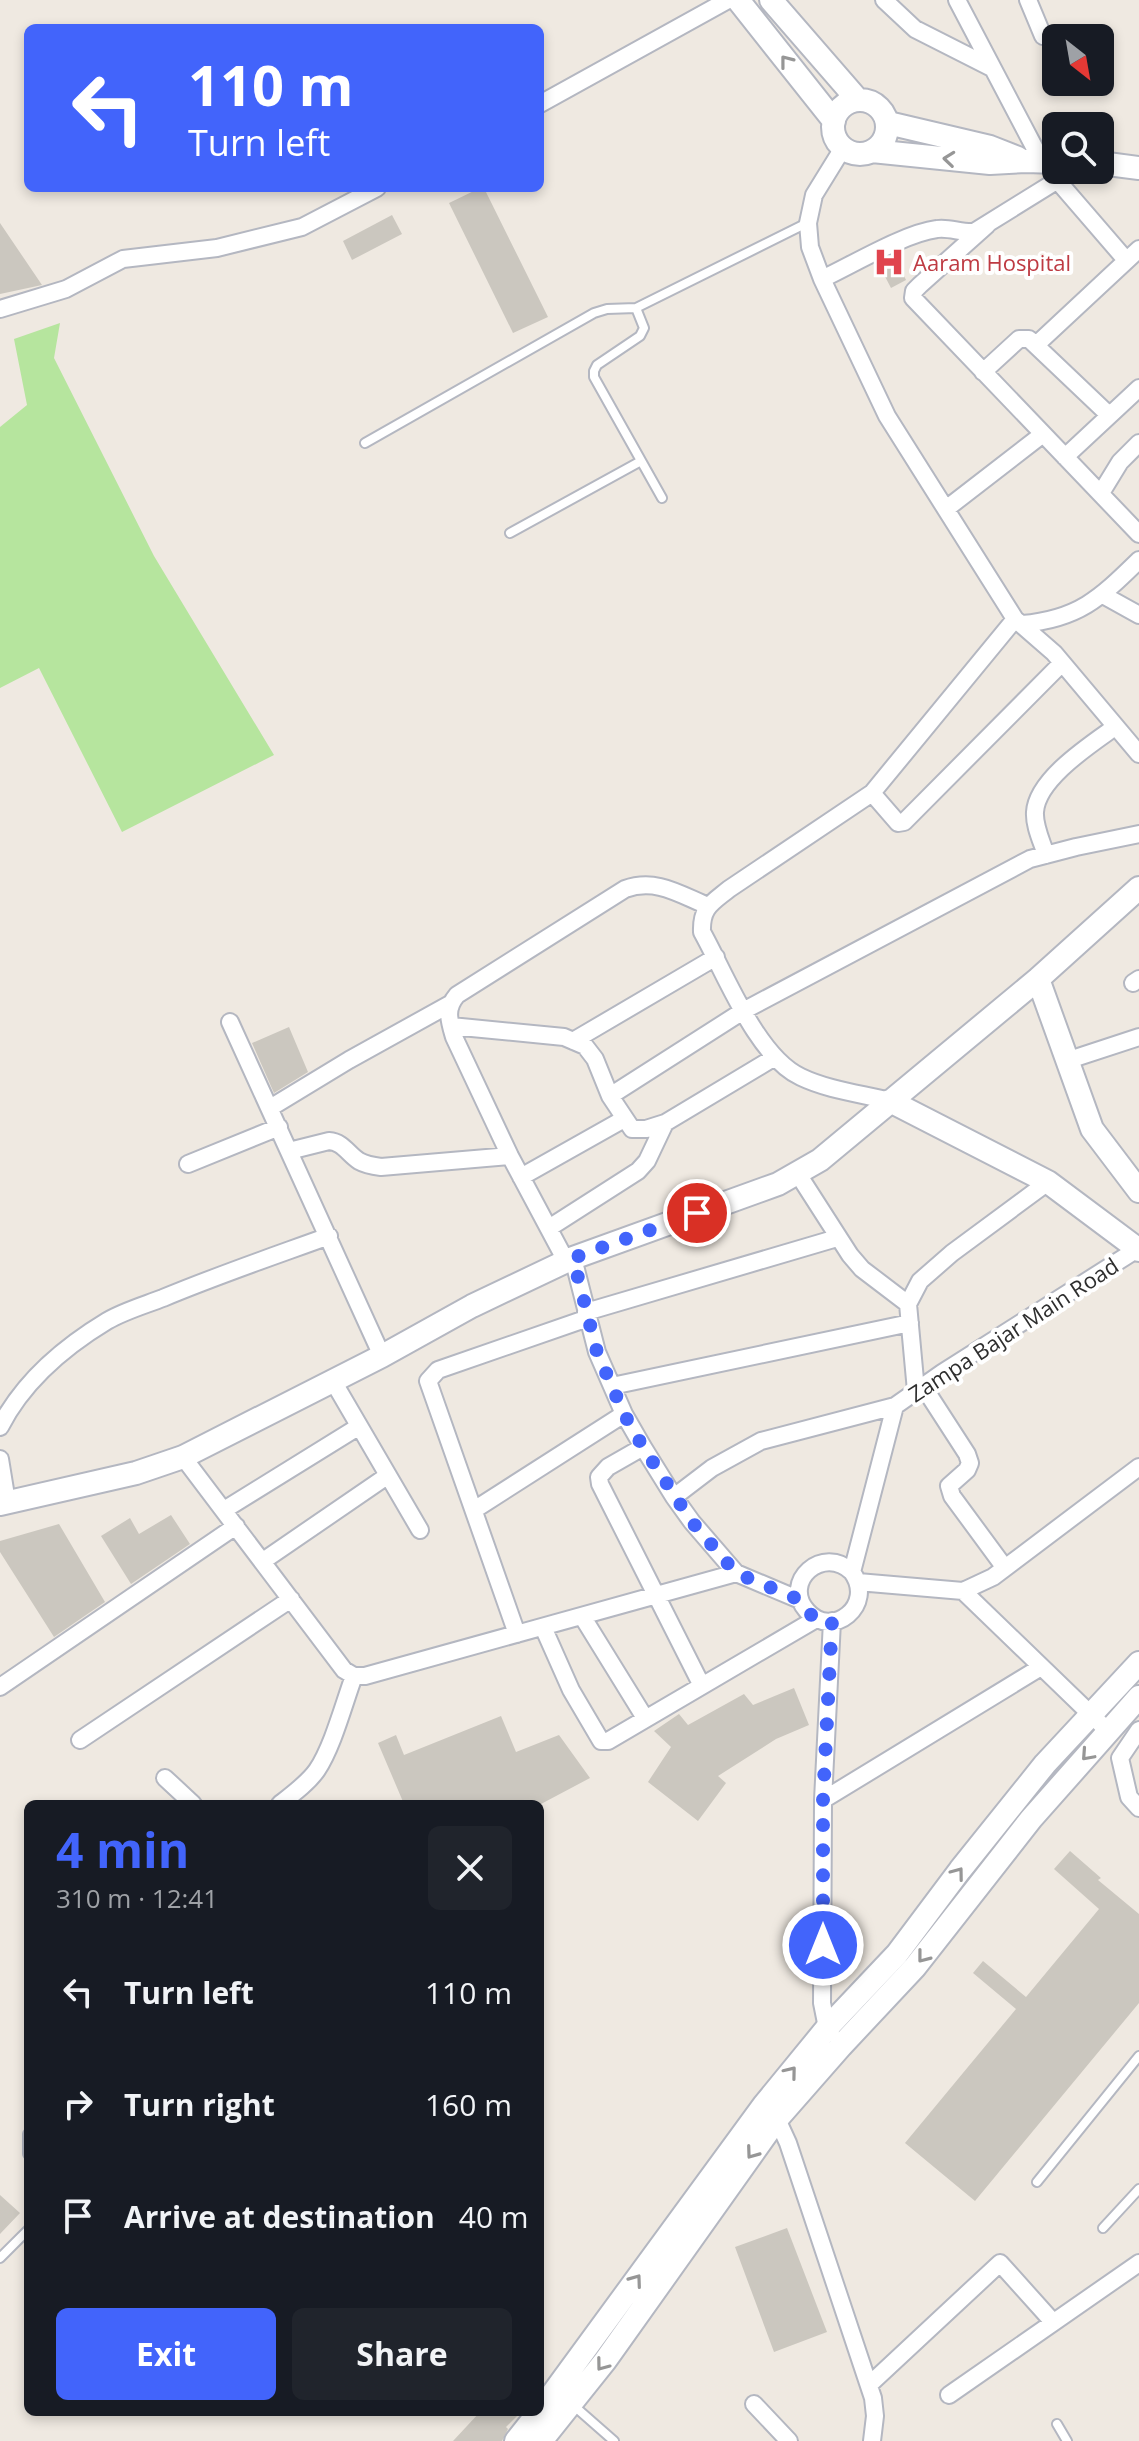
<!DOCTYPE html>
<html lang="en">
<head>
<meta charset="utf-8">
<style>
	:root { --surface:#171b24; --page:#20242c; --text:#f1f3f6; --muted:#9ea1a6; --accent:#4264fb }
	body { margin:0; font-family:"Open Sans",sans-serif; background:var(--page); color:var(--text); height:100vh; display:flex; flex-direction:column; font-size:30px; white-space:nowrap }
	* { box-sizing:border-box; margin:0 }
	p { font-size:26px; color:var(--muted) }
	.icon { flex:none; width:44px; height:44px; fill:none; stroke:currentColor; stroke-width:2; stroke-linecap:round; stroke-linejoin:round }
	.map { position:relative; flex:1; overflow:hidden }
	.sheet { position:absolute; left:24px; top:1800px; width:520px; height:616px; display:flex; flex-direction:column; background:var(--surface); border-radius:12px; box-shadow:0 4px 12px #0003 }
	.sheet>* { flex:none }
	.guide { position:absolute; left:24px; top:24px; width:520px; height:168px; border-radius:12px; box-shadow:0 4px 12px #0003; background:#4264fb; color:#fff; overflow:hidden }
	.needle { width:52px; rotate:149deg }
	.buttons { position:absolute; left:1042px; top:24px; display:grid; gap:16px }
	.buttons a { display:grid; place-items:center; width:72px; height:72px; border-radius:12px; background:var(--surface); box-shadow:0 4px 12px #0003; font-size:40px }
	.pin { position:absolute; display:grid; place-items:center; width:68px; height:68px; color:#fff; margin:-34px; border:4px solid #fff; border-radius:50%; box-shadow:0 2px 8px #0007 }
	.me { position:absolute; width:88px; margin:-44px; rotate:0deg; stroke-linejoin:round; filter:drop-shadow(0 0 6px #0008) }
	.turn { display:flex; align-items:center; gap:28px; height:168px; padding:0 32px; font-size:36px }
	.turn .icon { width:104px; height:104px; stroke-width:2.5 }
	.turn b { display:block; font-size:56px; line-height:68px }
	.round { display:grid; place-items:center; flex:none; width:84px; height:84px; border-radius:12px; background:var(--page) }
	.summary { display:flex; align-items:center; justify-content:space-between; height:136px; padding:0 32px }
	h1 { font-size:48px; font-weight:700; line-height:60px; color:var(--accent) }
	.cta { display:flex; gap:16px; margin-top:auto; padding:16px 32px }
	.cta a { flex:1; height:92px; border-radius:12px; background:var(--accent); color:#fff; font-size:32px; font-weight:700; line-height:92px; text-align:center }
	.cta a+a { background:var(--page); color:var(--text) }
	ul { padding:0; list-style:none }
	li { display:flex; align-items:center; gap:24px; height:112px; padding:0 32px }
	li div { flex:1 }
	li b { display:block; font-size:30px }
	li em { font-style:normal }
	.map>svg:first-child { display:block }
	.green { fill:#b6e59e }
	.building { fill:#cbc7bf }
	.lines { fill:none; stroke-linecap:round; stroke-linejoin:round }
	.lane-casing { stroke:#b4b7c1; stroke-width:12 }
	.street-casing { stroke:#b4b7c1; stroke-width:20 }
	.secondary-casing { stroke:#b4b7c1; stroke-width:26 }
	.lane { stroke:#fff; stroke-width:8 }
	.street { stroke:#fff; stroke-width:16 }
	.secondary { stroke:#fff; stroke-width:22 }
	.oneway { stroke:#969696 }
	.route { stroke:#4264fb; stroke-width:14; stroke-dasharray:0 25.2 }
	.labels { text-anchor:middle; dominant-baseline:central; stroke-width:8; stroke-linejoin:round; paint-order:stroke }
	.health-label { font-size:22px; fill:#be3a42; stroke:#fff; text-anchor:start }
	.street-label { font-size:22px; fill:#2e2e2e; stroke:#fff }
</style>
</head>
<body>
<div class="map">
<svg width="1139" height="2441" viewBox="0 0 1139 2441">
	<rect width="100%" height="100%" fill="#efe9e1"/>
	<path class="green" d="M 60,323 L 54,358 L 154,556 L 274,755 L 122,832 L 39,668 L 0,688 L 0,427 L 27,405 L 14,339 Z"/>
	<path class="building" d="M 480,188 L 484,188 L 548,317 L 513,333 L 449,203 Z
		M 392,215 L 402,234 L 352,260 L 343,241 Z
		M 0,223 L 42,285 L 0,294 Z
		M 894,255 L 906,280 L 891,288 L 878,263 Z
		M 289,1027 L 308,1072 L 274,1093 L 252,1043 Z
		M 171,1515 L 190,1544 L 131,1584 L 101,1536 L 130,1518 L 139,1534 Z
		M 59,1524 L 105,1602 L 54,1637 L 0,1552 L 0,1541 Z
		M 794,1688 L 809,1725 L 776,1739 L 718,1776 L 726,1783 L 698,1821 L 648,1782 L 671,1747 L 654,1731 L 679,1714 L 688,1725 L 744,1694 L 753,1705 Z
		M 501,1716 L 516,1752 L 559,1735 L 590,1778 L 541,1804 L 404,1804 L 378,1743 L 396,1735 L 404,1755 Z
		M 1070,1851 L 1101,1878 L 1098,1880 L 1139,1914 L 1139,2003 L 975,2201 L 905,2143 L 1016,2009 L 973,1973 L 983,1961 L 1026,1997 L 1099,1909 L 1054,1869 Z
		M 0,2195 L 20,2213 L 0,2234 Z
		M 787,2228 L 827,2332 L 774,2352 L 735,2247 Z
		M 480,2412 L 521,2412 L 506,2427 L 508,2429 L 502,2441 L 453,2441 Z"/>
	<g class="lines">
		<defs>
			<path id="lane" d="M 636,308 L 644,328 L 640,336 L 597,365 L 594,371 L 594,377 L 662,498
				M 365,443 L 594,313 L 607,309 L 636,308 L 807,223
				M 510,533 L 641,461
				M 28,2134 L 28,2154
				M 1037,2182 L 1139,2056
				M 1103,2228 L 1139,2189
				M 0,2258 L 28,2230
				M 573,2405 L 614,2441
				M 1057,2424 L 1067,2441"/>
			<path id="street" d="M 884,0 L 915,29 L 990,67
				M 957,0 L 1042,162
				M 1028,0 L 1043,36
				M 540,104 L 728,0
				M 843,148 L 814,195 L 808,223 L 810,247 L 822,279 L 887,416 L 1015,619 L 1054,653 L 1139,754
				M 1057,180 L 1126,260
				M 987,225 L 920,285 L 914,291 L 913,298 L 1139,534
				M 822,279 C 852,265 905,233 937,229 C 949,227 961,233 974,232 L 1074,170
				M 0,309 L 66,289 L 123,259 L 217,248 L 302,227 L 377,188
				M 1036,345 L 1139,249
				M 983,372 L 1019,339 L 1029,339 L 1109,415
				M 1065,457 L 1139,388
				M 1101,493 L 1120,462 L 1139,443
				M 946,509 L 1043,434
				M 1103,595 L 1139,615
				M 1022,624 C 1079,619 1100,598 1139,560
				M 872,793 L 898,823 L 904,822 L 1062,663
				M 1046,855 C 1042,842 1034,826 1035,812 C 1037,779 1090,745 1115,727
				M 1133,983 L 1139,979
				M 230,1022 L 382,1356
				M 451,1026 L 564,1037 L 585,1046 L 595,1059 L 610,1096 L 632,1129 L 646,1129 L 665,1123 L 775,1057
				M 573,1041 L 716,957
				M 1069,1060 L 1139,1037
				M 610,1096 L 743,1011 L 1030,859 L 1076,847 L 1139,834
				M 890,1101 C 862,1094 828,1090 801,1077 C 757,1057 725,973 702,932 C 701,907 712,903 729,889 L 872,793 L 1015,619
				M 270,1108 L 349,1060 L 450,1004
				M 289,1151 L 329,1141 C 343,1142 348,1154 359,1161 C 366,1165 373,1166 381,1167 L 510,1156
				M 188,1164 L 279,1127
				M 798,1174 L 850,1255 L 862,1269 L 908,1304
				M 521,1177 L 624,1119
				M 549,1228 L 638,1171 L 647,1161 L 665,1123
				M 573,1258 L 597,1352 L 624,1414 L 643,1447 L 674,1497 L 692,1522 L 736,1573 L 800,1600
				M 566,1261 L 510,1156 L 454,1037 C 449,1020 445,1009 457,995 L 625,889 C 656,878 679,894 708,906
				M 586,1312 L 837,1238
				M 333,1381 L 420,1530
				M 612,1386 L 910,1323
				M 923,1386 L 967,1454 L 970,1463 L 967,1470 L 949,1486 L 952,1496 L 1005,1568
				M 916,1391 L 908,1304 L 920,1281 L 952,1253 L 1048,1182
				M 0,1427 C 23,1382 64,1347 107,1321 C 124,1311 145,1305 163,1298 C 218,1275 274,1256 329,1236
				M 643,1447 L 608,1467 L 599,1477 L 600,1484 L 701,1684
				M 183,1457 L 344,1670 L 354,1676 L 365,1676 L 736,1573
				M 0,1459 L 7,1502
				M 674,1497 L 712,1468 L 761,1441 L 895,1406
				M 224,1510 L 358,1427
				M 474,1510 L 624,1414
				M 263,1561 L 387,1476
				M 852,1572 C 823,1544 781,1582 807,1611 C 832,1640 876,1605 852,1572 L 895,1406 L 942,1373 L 1139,1248
				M 858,1582 L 963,1591 L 993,1577 L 1139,1467
				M 963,1591 L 1108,1731
				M 582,1616 L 645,1718
				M 543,1627 L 571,1690 L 601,1741 L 608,1741 L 816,1619
				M 517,1634 L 428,1381 L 438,1370 L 588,1318
				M 0,1687 L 236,1526
				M 1139,1730 L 1120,1758 L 1129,1797 L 1139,1808
				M 80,1740 L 291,1599
				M 165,1778 L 193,1804
				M 823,1800 L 1041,1667
				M 280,1804 C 293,1794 308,1783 317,1770 C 333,1746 344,1703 354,1676
				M 831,2033 L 827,2028 L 822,2003 L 823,1800 L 832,1621
				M 771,2112 L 777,2119 L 788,2143 L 873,2398 L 875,2416 L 872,2441
				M 869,2385 L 1000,2263 L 1053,2322
				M 949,2395 L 1139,2263
				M 754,2404 L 789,2441"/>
			<path id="secondary" d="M 738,0 L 834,121
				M 771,0 L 857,99
				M833 127a27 27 0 1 1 54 0a27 27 0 1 1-54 0Z
				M 888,123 L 990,147 L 1018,158
				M 872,151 L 990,163 L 1026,161 L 1056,162
				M 1100,163 L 1139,168
				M 1038,979 L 1092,1129 L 1139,1191
				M 890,1101 L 1048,1182 L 1139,1250
				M 0,1504 L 136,1473 L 183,1457 L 382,1356 L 472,1306 L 573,1258 L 778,1184 L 820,1160 L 1038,979 L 1139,888
				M 540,2411 L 764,2105 L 827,2028 L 897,1954 L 960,1870 L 1045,1764 L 1139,1663
				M 516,2441 L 539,2412
				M 541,2441 L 605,2361 L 777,2119 L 841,2046 L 915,1967 L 1031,1819 L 1139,1697"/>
		</defs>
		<use href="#lane" class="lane-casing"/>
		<use href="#street" class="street-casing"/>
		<use href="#secondary" class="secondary-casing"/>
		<use href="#lane" class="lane"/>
		<use href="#street" class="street"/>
		<use href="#secondary" class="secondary"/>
	</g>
	<defs><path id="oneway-chevron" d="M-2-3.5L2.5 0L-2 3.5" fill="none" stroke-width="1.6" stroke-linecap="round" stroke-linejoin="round" transform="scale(2)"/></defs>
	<g class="oneway">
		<use href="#oneway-chevron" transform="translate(786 61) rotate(-128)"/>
		<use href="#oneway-chevron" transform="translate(949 159) rotate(-174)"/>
		<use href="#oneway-chevron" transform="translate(1087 1755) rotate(132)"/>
		<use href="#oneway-chevron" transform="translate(958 1873) rotate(-53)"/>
		<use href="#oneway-chevron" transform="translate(923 1957) rotate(128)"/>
		<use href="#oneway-chevron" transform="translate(791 2072) rotate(-51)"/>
		<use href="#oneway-chevron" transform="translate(752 2153) rotate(126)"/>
		<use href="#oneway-chevron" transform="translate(636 2280) rotate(-54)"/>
		<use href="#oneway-chevron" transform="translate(602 2365) rotate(127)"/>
	</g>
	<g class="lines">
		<path class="route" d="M 697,1213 L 573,1258 L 597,1352 L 624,1414 L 643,1447 L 692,1522 L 736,1573 L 800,1600 L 808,1612 L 816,1619 L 832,1621 L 823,1800 L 823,1945"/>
	</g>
	<defs>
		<symbol id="hospital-bare" viewBox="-9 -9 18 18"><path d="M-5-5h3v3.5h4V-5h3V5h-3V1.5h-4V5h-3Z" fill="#e0444e" stroke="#fff" stroke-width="2.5" paint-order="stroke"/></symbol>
	</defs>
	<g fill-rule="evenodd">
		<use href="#hospital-bare" x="867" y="240" width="44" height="44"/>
	</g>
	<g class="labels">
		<g class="health-label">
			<text x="913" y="262">Aaram Hospital</text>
		</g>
		<g class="street-label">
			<text transform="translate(1013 1329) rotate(-33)">Zampa Bajar Main Road</text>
		</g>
	</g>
</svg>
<div class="buttons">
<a><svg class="needle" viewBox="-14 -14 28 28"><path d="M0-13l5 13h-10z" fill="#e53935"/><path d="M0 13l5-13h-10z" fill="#9ea1a6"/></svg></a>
<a><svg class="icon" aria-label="search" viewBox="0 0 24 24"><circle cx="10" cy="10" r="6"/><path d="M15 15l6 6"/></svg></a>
</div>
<div class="pin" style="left:697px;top:1213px;background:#d93025"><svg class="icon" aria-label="arrive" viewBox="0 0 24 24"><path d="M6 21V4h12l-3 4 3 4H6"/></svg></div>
<svg class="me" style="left:823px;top:1945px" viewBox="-20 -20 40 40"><circle r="17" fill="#4264fb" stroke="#fff" stroke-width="3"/><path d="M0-11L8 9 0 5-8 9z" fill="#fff"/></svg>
<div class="guide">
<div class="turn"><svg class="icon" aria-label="left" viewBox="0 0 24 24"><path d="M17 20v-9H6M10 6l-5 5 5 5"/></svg><div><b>110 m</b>Turn left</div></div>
</div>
<section class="sheet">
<div class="summary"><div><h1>4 min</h1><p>310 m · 12:41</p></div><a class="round"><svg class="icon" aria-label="close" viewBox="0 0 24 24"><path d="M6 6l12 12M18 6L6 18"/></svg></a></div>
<ul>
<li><svg class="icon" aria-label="left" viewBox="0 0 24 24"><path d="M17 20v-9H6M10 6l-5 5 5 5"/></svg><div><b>Turn left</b></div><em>110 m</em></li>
<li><svg class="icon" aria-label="right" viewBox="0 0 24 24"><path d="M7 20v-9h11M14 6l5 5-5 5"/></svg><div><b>Turn right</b></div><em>160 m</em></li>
<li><svg class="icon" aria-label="arrive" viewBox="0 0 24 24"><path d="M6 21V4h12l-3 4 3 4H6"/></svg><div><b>Arrive at destination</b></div><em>40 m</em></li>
</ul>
<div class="cta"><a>Exit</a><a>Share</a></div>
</section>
</div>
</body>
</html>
